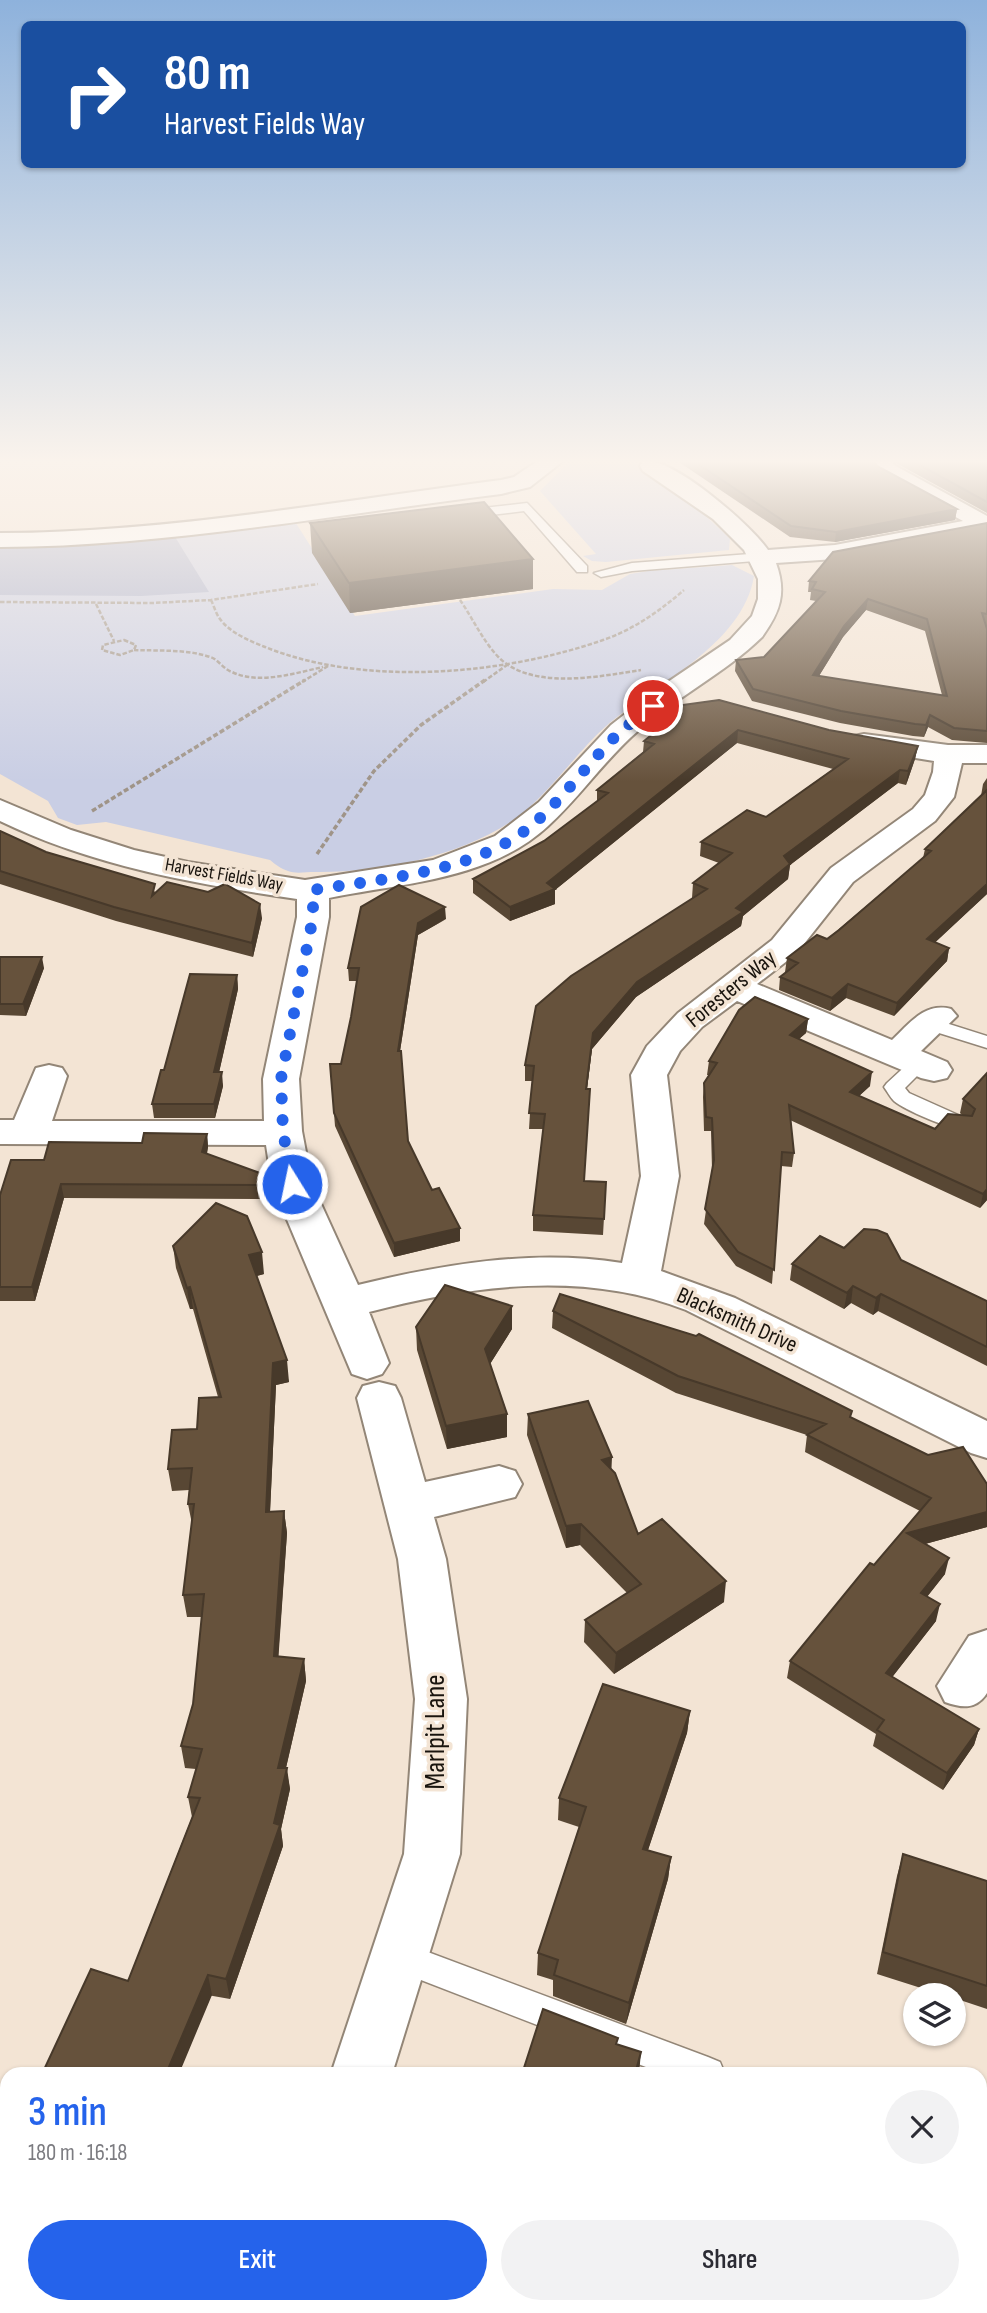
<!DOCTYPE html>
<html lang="en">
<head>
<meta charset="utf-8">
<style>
	:root { --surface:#fff; --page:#f2f2f3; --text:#2b2b33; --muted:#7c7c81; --accent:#2563eb }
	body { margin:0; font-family:"Sofia Sans Condensed",sans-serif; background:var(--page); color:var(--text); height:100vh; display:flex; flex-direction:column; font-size:26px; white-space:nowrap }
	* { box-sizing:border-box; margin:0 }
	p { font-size:23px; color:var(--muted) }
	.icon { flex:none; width:38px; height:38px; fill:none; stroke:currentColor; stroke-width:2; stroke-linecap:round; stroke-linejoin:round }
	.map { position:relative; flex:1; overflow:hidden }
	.panel { position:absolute; left:0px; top:2067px; width:987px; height:247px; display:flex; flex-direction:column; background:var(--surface); border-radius:21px 21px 0 0; box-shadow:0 2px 5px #0004 }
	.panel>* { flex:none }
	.guide { position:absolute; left:21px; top:21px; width:945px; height:147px; border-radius:10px; box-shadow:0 2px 5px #0004; background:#1a4fa0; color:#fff; overflow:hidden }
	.tools { position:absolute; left:903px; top:1983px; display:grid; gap:14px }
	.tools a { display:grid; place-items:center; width:63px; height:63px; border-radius:50%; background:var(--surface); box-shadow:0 2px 5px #0004; font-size:35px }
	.pin { position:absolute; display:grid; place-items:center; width:60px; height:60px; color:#fff; margin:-30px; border:4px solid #fff; border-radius:50%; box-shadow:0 2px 7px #0007 }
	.me { position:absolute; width:77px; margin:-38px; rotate:350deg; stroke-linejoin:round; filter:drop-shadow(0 0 5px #0008) }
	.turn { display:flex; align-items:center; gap:24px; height:147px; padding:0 28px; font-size:32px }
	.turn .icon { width:91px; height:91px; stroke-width:2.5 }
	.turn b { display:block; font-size:49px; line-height:60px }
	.round { display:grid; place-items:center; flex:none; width:74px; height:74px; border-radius:37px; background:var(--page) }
	.summary { display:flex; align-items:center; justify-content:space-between; height:119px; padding:0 28px }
	h1 { font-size:42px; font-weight:600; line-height:52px; color:var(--accent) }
	.button { display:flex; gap:14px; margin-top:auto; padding:14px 28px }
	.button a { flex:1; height:80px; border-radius:42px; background:var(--accent); color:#fff; font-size:28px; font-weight:600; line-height:80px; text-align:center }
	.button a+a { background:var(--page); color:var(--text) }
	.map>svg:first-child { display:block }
	.green { fill:#c9cee4 }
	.forest { fill:#a9b0cd }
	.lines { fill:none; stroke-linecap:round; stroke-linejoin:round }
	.service-casing { stroke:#938677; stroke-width:3 }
	.minor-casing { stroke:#938677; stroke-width:4 }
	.path-far2 { stroke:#9f9488; stroke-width:2.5; stroke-dasharray:4.5 2; stroke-linecap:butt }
	.path-far1 { stroke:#9f9488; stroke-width:3.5; stroke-dasharray:5 2.5; stroke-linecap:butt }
	.path { stroke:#9f9488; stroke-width:7; stroke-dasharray:10 5; stroke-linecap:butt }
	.service { fill:#fff; fill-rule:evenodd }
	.minor { fill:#fff; fill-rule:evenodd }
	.wall { fill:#584734; fill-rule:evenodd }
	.shaded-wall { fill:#47392a }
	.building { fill:#66523c; stroke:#47392a; stroke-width:2; fill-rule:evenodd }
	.route { stroke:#2563eb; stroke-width:12; stroke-dasharray:0 21.6 }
	.labels { text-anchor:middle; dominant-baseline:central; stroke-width:7; stroke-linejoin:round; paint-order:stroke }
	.far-street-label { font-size:19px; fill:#19140e; stroke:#f3e4d4 }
	.street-label { font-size:23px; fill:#19140e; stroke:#f3e4d4 }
	.near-street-label { font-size:28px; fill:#19140e; stroke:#f3e4d4 }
</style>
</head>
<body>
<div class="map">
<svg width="987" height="2313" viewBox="0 0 987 2313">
	<rect width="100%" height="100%" fill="#f3e4d4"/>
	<path class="green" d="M 573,458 C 593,458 613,456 632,462 C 651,468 715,523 730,539 L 729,550 L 606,562 L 592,561 L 583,556 L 596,554 L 540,491 Z
		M 292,517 L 355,616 L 553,589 L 602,590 L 630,574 L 648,571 L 732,565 L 754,576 C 743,645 653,685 605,727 C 576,753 543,801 512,821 C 457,857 379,873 314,872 C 306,872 295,874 288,871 C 281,869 275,864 270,860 L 106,822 L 77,825 L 58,818 L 48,801 L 0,774 L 0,544 Z"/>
	<path class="forest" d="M 172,532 L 209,592 L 141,596 L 0,595 L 0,544 Z"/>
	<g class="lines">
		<defs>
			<path id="service" d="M 527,503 L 587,566 L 587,572 L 577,572 L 524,511 L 465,518 L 459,514 L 465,510 Z
				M 763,553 L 769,557 L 768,560 L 632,571 L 601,577 L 594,573 L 632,563 Z
				M 930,1018 L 987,1036 L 987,1048 L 923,1028 L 920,1024 L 923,1020 Z
				M 919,1058 L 929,1064 L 905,1088 L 909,1093 L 967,1119 L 970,1124 L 967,1129 C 954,1132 905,1110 894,1101 C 890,1097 887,1091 884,1087 L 887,1083 L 912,1060 Z
				M 401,1942 L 708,2057 L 720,2062 L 725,2074 L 664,2074 L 390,1968 L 385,1957 L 390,1946 Z"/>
			<path id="minor" d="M 542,458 L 567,458 L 530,487 L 501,494 C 339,514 163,547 0,547 L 0,533 C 163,533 338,501 501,480 L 514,477 Z
				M 868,458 L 890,458 L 894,465 L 987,516 L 987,531 L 835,559 L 776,563 C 787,593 780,612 762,637 C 725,673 678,696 639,730 C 605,759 581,796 548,826 C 490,880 403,883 329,898 L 329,917 L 299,1079 L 302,1131 L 312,1184 L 358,1285 C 444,1264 533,1249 622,1263 L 641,1176 L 631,1075 L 647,1046 L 678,1013 L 772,940 L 831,868 L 913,809 L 925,795 L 933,772 L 934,761 L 854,748 L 850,742 L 854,736 L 864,734 L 948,745 L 987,745 L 987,763 L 962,763 L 954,797 L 935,821 L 853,882 L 796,954 L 757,984 L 892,1040 C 910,1023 925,1002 951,1009 L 957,1016 L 921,1051 L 947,1062 L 952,1070 L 947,1078 L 934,1081 L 921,1078 L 737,1001 L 702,1027 L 680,1051 L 667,1075 L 679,1176 L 661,1271 L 735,1298 L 987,1421 L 987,1458 L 971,1453 L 686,1310 C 585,1270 472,1285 369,1312 L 389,1363 L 382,1374 L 367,1379 L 352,1374 L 272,1184 L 266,1145 L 0,1144 L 0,1120 L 14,1120 L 36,1068 L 49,1065 L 62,1068 L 67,1076 L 52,1121 L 264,1121 L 263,1079 L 297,917 L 297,899 C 195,884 93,866 0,821 L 0,800 L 71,830 L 134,850 L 188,862 L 305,880 L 433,860 L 495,836 L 539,802 L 611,725 L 656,690 L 730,640 L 752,616 L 758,599 L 758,579 L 744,550 L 713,519 L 643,471 L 640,466 L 643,461 C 671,455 752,526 768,550 L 835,545 L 963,521 L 877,474 Z
				M 379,1382 L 395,1386 L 401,1398 L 425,1482 L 499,1466 L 515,1471 L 522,1484 L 515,1497 L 434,1517 L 446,1559 L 467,1699 L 460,1854 L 392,2074 L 331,2074 L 404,1854 L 415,1699 L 398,1559 L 357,1398 L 363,1386 Z
				M 987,1630 L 987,1693 C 976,1710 962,1708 945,1702 L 937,1686 L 969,1636 Z
				M 246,2306 L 313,2306 L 310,2313 L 244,2313 Z"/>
		</defs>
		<use href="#service" class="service-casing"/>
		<use href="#minor" class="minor-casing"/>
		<path class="path-far2" d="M 211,600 C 214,606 216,614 220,619 C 230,633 250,641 265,647 C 364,687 503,675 603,640 C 633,630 661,610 684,590
			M 460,600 C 474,620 488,652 508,665 C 544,688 602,676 641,670
			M 0,602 L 153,603 L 211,600 L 318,584
			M 96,604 L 114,641
			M 124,640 L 136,645 L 134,650 L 120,655 L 102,650 L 103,645 Z
			M 134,650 C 159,651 187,649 210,657 C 218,659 223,669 232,672 C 259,685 295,673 323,667
			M 302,682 L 328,666
			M 483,682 L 507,665"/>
		<path class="path-far1" d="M 92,811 L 305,680
			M 317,854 L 374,771 L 421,725 L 485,680"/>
		<path class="path" d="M 980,2196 L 987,2184"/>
		<use href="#service" class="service"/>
		<use href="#minor" class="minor"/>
	</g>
	<path class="wall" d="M 673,458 L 872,458 L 877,466 L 957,509 L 955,520 L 835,542 L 790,537 Z
		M 892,458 L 987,458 L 987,513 L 896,463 Z
		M 310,523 L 533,559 L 533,589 L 350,613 L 312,553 Z
		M 987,523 L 987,743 L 952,740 L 928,727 L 924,737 L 913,736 L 840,723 L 752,701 L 735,671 L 736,660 L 764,657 L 816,601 L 810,600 L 811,592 L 808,592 L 809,581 ZM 866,610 L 925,631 L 942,695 L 819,676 L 843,637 Z
		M 661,708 L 829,730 L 918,746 L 915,759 L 906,785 L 898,783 L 790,865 L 788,879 L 743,916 L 741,926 L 636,997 L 592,1049 L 587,1089 L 584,1181 L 606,1182 L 603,1235 L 533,1231 L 533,1215 L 543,1129 L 529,1129 L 532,1081 L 525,1081 L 525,1065 L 693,898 L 692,898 L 693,883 L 719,863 L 700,856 L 701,842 L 766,817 L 833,769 L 737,743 L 555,890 L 555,904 L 510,921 L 473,893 L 473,879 L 544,841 L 597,801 L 597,790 L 643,752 L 644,741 L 666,723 L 660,722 Z
		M 987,778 L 987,894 L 935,942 L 949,948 L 947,961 L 894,1016 L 846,998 L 830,1011 L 779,990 L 780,977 L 786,972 L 785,972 L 787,958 L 827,939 L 923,858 L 925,849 L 981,796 L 983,784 Z
		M 0,831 L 46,852 L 156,892 L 262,918 L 253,957 L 116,921 L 0,884 Z
		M 446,919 L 418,935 L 400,1051 L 408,1141 L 432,1190 L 460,1241 L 394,1257 L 335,1126 L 330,1064 L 341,1064 L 351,1017 L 357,981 L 349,981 L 348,968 Z
		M 0,957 L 44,968 L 26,1016 L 0,1015 Z
		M 237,975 L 238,989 L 219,1072 L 223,1086 L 215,1118 L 154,1118 L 152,1104 L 164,1070 Z
		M 808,1019 L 806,1033 L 799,1039 L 870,1086 L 859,1096 L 935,1129 L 963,1116 L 960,1113 L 963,1099 L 987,1073 L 987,1200 L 980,1208 L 790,1120 L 794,1153 L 792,1167 L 781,1166 L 772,1284 L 736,1266 L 704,1224 L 712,1169 L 711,1131 L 704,1131 L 703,1097 L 704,1083 L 710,1075 L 707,1075 L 709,1061 Z
		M 207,1134 L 208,1147 L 207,1154 L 274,1185 L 276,1199 L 64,1198 L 35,1301 L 0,1301 L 0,1195 L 44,1160 L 142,1143 Z
		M 173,1246 L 264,1274 L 257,1276 L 289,1382 L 276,1385 L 270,1511 L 284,1511 L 287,1533 L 278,1657 L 304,1659 L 306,1681 L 286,1768 L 290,1789 L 281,1829 L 283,1846 L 230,1999 L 128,1981 L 192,1817 L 188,1797 L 196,1769 L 185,1768 L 181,1746 L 193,1704 L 202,1617 L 187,1617 L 183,1595 L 192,1524 L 188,1504 L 189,1490 L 172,1491 L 168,1469 L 218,1397 L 193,1309 L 190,1309 L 176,1268 Z
		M 844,1248 L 901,1260 L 987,1301 L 987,1366 L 878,1311 L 873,1315 L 851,1303 L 844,1309 L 790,1280 L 792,1264 Z
		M 512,1306 L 512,1329 L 490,1364 L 507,1437 L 447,1449 L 417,1350 L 416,1327 Z
		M 553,1311 L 851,1418 L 987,1527 L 925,1544 L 945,1574 L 927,1597 L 936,1621 L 892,1677 L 979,1729 L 974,1745 L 943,1790 L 873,1746 L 876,1734 L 787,1678 L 790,1661 L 874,1565 L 920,1511 L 805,1452 L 807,1435 L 676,1393 L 552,1328 Z
		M 528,1414 L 612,1470 L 638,1534 L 724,1602 L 614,1674 L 584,1642 L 585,1620 L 627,1593 L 580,1545 L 566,1548 L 527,1435 Z
		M 690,1711 L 687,1733 L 648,1850 L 671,1857 L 668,1879 L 626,2024 L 553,1996 L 553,1980 L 537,1975 L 538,1953 L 579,1827 L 558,1820 L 559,1798 Z
		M 903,1854 L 987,1881 L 987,2009 L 954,1998 L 954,1995 L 943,1995 L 877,1974 L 897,1876 Z"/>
	<path class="shaded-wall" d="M 957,509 L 955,520 L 835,542 L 836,532 Z
		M 533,559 L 533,589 L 350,613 L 349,583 Z
		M 868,599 L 866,610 L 843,637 L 812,687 L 813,675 L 844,626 Z
		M 930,715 L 928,727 L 924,737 L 926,725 Z
		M 738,730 L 737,743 L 555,890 L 555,904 L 510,921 L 510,907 L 547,883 Z
		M 918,746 L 915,759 L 906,785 L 908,771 Z
		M 900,770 L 898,783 L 790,865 L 788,879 L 743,916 L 741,926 L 636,997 L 592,1049 L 585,1104 L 586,1089 L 593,1033 L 637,982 L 736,908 L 784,856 Z
		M 987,884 L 987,894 L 925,952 L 927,939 Z
		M 260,904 L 262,918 L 253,957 L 252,943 Z
		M 445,907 L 446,919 L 418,935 L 398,1064 L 398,1051 L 418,923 Z
		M 949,948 L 947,961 L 894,1016 L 897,1003 Z
		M 42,957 L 44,968 L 26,1016 L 23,1004 Z
		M 237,975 L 238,989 L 216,1086 L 214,1072 Z
		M 848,984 L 846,998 L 830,1011 L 832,998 Z
		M 808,1019 L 806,1033 L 788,1048 L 790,1035 Z
		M 222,1072 L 223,1086 L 215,1118 L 214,1104 Z
		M 872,1072 L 870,1086 L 848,1106 L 850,1092 Z
		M 207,1134 L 208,1147 L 204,1166 L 202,1152 Z
		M 61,1184 L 64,1198 L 35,1301 L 32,1287 Z
		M 987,1189 L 987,1200 L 980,1208 L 983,1194 Z
		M 460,1228 L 460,1241 L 394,1257 L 394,1243 Z
		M 262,1252 L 264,1274 L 252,1277 L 249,1255 Z
		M 853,1286 L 851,1303 L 844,1309 L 847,1293 Z
		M 190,1287 L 193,1309 L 190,1309 L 187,1288 Z
		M 881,1294 L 878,1311 L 873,1315 L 876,1298 Z
		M 512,1306 L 512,1329 L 485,1372 L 485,1349 Z
		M 287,1360 L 289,1382 L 276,1385 L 269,1534 L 266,1512 L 273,1363 Z
		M 507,1414 L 507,1437 L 447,1449 L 446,1426 Z
		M 612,1457 L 611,1479 L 602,1460 Z
		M 284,1511 L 287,1533 L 277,1678 L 274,1656 Z
		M 987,1512 L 987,1527 L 903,1550 L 907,1533 Z
		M 581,1524 L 580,1545 L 566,1548 L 566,1526 Z
		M 949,1558 L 945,1574 L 917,1609 L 921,1593 Z
		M 726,1581 L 724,1602 L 614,1674 L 616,1653 Z
		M 940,1604 L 936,1621 L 883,1689 L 886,1673 Z
		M 304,1659 L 306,1681 L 281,1789 L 278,1768 Z
		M 690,1711 L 687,1733 L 641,1871 L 643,1849 Z
		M 979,1729 L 974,1745 L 943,1790 L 947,1773 Z
		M 287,1768 L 290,1789 L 281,1829 L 283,1846 L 230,1999 L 226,1979 L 274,1823 Z
		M 671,1857 L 668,1879 L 626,2024 L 629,2003 Z
		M 208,1975 L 212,1995 L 179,2074 L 166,2074 Z
		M 641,2052 L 639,2074 L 635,2074 Z
		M 45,2306 L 60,2306 L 58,2313 L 42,2313 Z
		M 603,2306 L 606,2306 L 604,2313 L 601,2313 Z"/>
	<path class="building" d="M 689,458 L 872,458 L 877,466 L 957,509 L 836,532 L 791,526 Z
		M 907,458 L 987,458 L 987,502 Z
		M 484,502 L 533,559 L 349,583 L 310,523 Z
		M 987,523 L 987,614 L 982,613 L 987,629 L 987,731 L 954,728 L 930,715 L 926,725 L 915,724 L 841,711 L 753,689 L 736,660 L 764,657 L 825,592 L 812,589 L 816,582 L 809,581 L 833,552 ZM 868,599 L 927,619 L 947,696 L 813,675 L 844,626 Z
		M 719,700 L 829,730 L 918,746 L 908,771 L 900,770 L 784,856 L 790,864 L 736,908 L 743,912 L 637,982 L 593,1033 L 586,1089 L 590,1089 L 584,1181 L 606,1182 L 604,1219 L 533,1215 L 545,1114 L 529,1113 L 534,1066 L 525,1065 L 536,1006 L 571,976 L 707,889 L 693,883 L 732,853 L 701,842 L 747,810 L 766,817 L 848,759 L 738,730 L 547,883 L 555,889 L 510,907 L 473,879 L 544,841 L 608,793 L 597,790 L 654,744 L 644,741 L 678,713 L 661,708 Z
		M 987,790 L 987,884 L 927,939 L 949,948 L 897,1003 L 848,984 L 832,998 L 780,977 L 798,963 L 787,958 L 817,935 L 827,939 L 839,930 L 931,851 L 925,849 Z
		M 0,831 L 46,852 L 155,884 L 152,896 L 167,882 L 208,892 L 225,884 L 260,904 L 252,943 L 114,907 L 0,871 Z
		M 399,885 L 445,907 L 418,923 L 398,1051 L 401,1051 L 408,1141 L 432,1190 L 439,1188 L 460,1228 L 394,1243 L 334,1113 L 330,1064 L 341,1064 L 351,1017 L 359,968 L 348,968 L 361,907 Z
		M 0,957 L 42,957 L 23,1004 L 0,1004 Z
		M 190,974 L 237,975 L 214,1072 L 222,1072 L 214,1104 L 152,1104 L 161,1070 L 164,1070 Z
		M 755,997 L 808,1019 L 790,1035 L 872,1072 L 850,1092 L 935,1129 L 948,1114 L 972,1116 L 975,1109 L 963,1099 L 987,1073 L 987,1189 L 983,1194 L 789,1105 L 794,1153 L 782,1152 L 774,1270 L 738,1252 L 705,1209 L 714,1160 L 712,1118 L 706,1117 L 704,1083 L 717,1063 L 709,1061 L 739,1010 Z
		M 144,1133 L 207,1134 L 202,1152 L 271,1177 L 274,1185 L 61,1184 L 32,1287 L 0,1287 L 0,1195 L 11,1160 L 44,1160 L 49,1142 L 142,1143 Z
		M 216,1203 L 247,1216 L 262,1252 L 249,1255 L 287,1360 L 273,1363 L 266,1512 L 284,1511 L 274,1656 L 304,1659 L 278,1768 L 287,1768 L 274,1823 L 280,1825 L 226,1979 L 208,1975 L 166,2074 L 42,2074 L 91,1969 L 128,1981 L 200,1798 L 188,1797 L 202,1749 L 181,1746 L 193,1704 L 204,1594 L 183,1595 L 194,1504 L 188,1504 L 192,1468 L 168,1469 L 172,1430 L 197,1429 L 199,1398 L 221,1397 L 190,1287 L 187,1288 L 173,1246 Z
		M 864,1229 L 877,1230 L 887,1234 L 901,1260 L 987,1301 L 987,1347 L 881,1294 L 876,1298 L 853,1286 L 847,1293 L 792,1264 L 820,1236 L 844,1248 Z
		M 445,1285 L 512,1306 L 485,1349 L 507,1414 L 446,1426 L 416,1327 Z
		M 560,1294 L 696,1336 L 699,1334 L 852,1411 L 850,1417 L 928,1455 L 963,1447 L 987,1484 L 987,1512 L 907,1533 L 949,1558 L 921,1593 L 940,1604 L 886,1673 L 979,1729 L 947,1773 L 877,1730 L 884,1720 L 790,1661 L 870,1563 L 874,1565 L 931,1498 L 807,1435 L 826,1424 L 678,1376 L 553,1311 Z
		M 588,1401 L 612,1457 L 602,1460 L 615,1473 L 638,1534 L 662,1519 L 726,1581 L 616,1653 L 585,1620 L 641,1584 L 581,1524 L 566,1526 L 528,1414 Z
		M 603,1684 L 690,1711 L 643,1849 L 671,1857 L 629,2003 L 554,1975 L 558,1960 L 538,1953 L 586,1807 L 559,1798 Z
		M 903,1854 L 987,1881 L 987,1986 L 883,1952 Z
		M 543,2009 L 618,2038 L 616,2044 L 641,2052 L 635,2074 L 522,2074 Z
		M 7,2171 L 7,2306 L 45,2306 L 42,2313 L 0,2313 L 0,2186 Z
		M 477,2306 L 603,2306 L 601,2313 L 475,2313 Z"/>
	<linearGradient id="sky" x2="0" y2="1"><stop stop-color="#8eb2dc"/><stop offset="0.59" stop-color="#faf3ec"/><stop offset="1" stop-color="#faf3ec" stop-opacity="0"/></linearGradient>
	<rect width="987" height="782" fill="url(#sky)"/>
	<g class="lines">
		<path class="route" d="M 292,1184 L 283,1131 L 281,1079 L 313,917 L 313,890 C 381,879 476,872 531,826 C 561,801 585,767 612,740 C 624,727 639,717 653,706"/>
	</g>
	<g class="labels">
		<g class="far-street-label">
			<text transform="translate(224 875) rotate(10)">Harvest Fields Way</text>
		</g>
		<g class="street-label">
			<text transform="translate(731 989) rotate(-39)">Foresters Way</text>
			<text transform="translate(737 1320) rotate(24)">Blacksmith Drive</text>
		</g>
		<g class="near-street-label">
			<text transform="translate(435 1732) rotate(-90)">Marlpit Lane</text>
		</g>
	</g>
</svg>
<div class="tools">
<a><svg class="icon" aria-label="layers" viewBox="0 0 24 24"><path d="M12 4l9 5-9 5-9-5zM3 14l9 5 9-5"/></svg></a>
</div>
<div class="pin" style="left:653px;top:706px;background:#d93025"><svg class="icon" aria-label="arrive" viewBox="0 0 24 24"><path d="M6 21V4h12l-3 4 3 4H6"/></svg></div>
<svg class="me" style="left:292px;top:1184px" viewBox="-20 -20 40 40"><circle r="17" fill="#2563eb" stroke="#fff" stroke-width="3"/><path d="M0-11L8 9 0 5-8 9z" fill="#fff"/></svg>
<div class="guide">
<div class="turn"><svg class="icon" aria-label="right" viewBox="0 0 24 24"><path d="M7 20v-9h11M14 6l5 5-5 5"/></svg><div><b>80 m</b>Harvest Fields Way</div></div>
</div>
<section class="panel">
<div class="summary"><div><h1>3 min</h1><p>180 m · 16:18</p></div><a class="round"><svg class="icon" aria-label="close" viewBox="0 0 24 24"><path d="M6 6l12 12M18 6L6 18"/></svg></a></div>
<div class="button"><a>Exit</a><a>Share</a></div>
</section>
</div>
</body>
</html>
